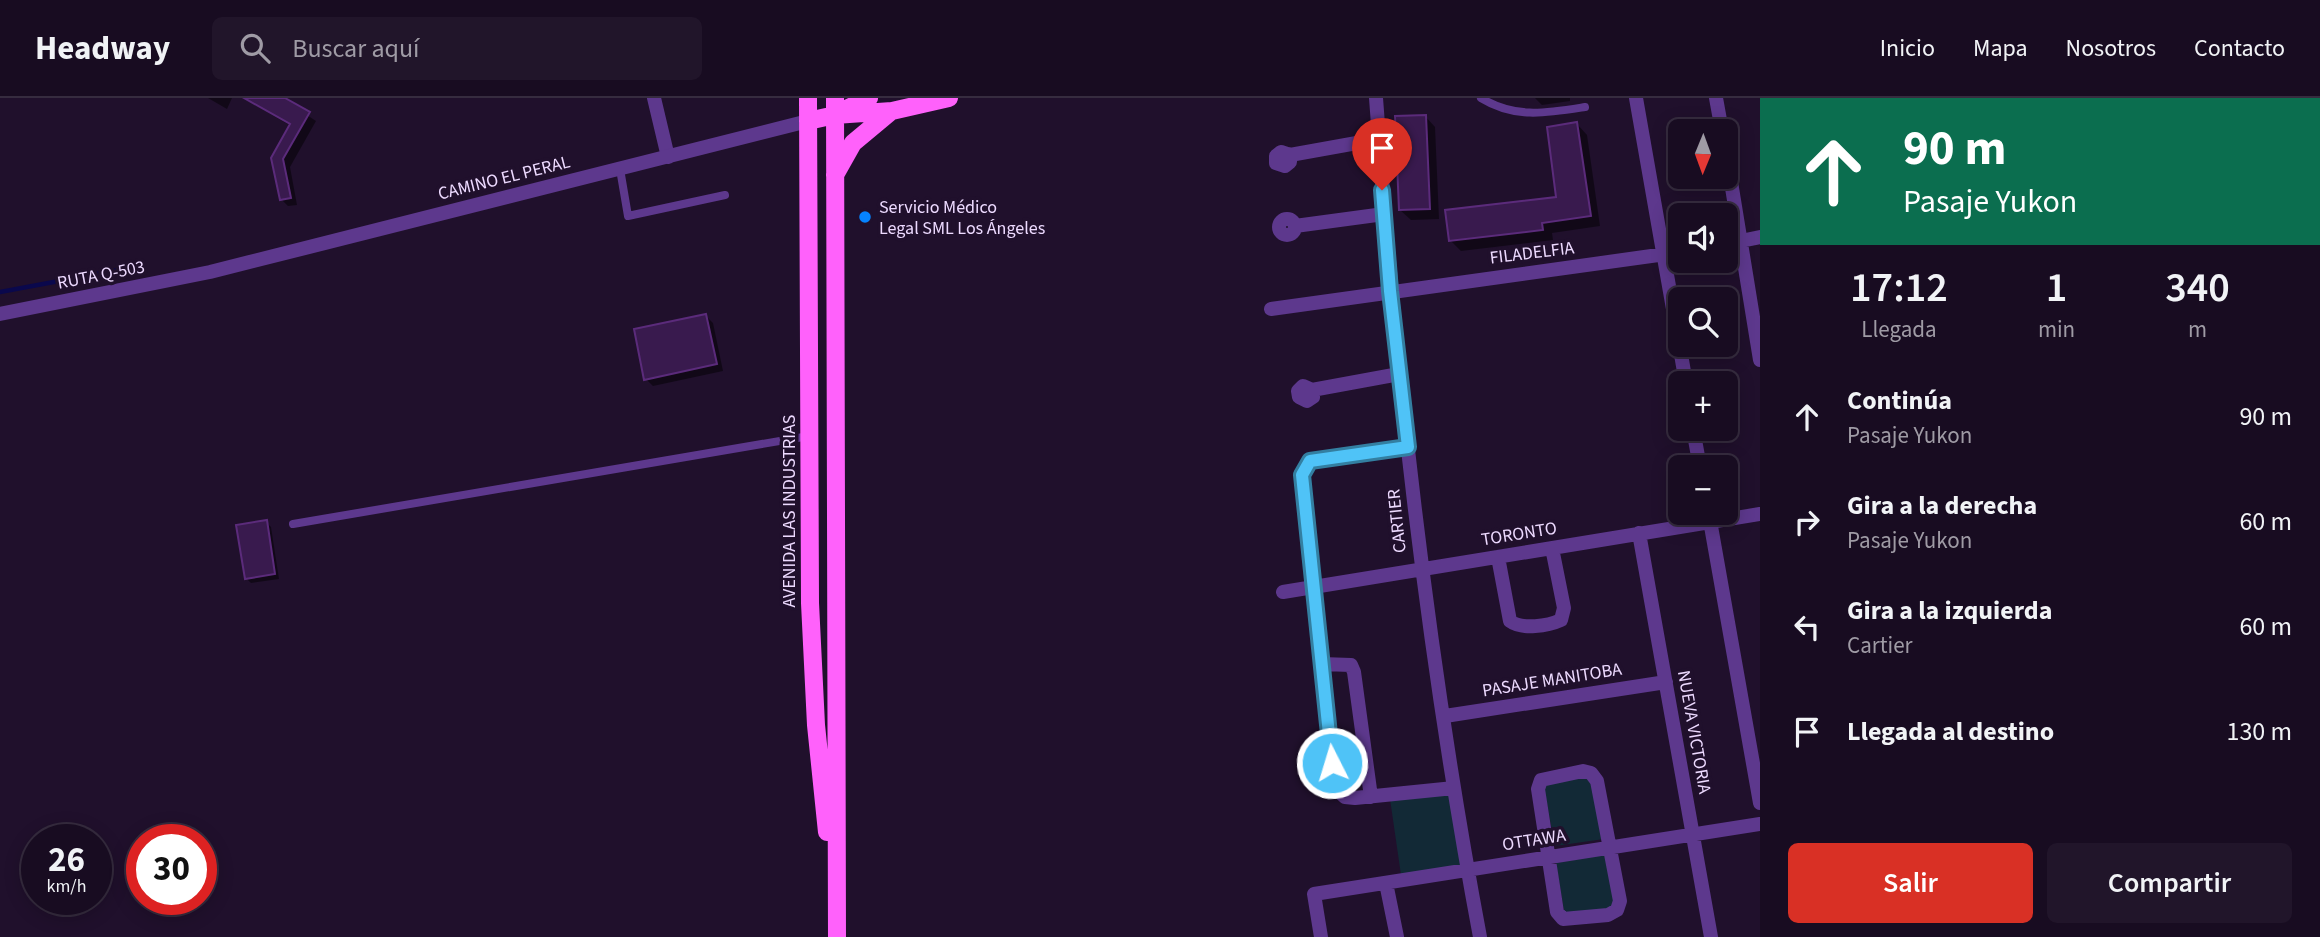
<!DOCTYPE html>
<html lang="es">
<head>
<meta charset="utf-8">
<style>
	:root { --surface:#180c21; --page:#21152a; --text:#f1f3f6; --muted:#9f9ba5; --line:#362c3f; --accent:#d93025 }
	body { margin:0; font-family:"Source Sans 3",sans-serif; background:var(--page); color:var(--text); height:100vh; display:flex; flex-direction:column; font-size:26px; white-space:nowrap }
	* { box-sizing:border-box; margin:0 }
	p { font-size:23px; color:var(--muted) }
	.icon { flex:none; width:38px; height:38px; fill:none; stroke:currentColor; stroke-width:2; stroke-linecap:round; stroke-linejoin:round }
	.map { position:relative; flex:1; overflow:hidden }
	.drawer { display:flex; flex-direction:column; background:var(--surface); width:560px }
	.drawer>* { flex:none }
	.hud { background:#0b6e4f; color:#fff; overflow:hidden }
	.needle { width:46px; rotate:181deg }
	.tools { position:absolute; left:1668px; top:21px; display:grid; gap:14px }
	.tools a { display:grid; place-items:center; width:70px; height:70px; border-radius:10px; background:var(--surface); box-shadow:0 4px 18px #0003,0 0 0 2px var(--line); font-size:35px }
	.speed { position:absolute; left:21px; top:726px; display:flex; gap:14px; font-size:35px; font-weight:700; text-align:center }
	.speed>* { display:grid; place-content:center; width:91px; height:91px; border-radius:50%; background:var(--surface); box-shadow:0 4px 18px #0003,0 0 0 2px var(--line); line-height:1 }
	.speed small { font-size:18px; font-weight:400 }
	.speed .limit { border:10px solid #d22; background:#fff; color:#111 }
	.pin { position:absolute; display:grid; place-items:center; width:60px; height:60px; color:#fff; margin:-72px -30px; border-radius:50% 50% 50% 0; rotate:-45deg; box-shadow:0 0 7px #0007 }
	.pin .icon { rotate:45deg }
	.me { position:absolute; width:77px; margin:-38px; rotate:355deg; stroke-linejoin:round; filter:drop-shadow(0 0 5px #0008) }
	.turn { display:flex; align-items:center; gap:24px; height:147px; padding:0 28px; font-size:32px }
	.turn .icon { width:91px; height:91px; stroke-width:2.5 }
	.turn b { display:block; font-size:49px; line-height:60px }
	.eta { display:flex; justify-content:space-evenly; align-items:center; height:119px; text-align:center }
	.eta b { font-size:42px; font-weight:600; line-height:49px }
	.button { display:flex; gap:14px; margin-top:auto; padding:14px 28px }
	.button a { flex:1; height:80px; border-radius:10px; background:var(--accent); color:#fff; font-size:28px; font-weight:600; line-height:80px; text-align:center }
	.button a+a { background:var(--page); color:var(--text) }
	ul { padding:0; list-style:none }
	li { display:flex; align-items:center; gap:21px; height:105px; padding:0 28px }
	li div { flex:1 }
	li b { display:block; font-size:26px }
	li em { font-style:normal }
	header { display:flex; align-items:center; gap:42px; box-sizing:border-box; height:98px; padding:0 35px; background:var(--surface); border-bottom:2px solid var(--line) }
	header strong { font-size:33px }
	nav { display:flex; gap:38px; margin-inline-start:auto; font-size:24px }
	.search { width:490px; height:63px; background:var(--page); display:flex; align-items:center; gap:18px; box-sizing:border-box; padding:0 24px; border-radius:10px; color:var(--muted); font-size:26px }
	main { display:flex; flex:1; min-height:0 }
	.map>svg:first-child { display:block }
	.green { fill:#122936 }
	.shadow { fill:#0007 }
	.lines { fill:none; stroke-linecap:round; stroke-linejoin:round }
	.stream { stroke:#0a084c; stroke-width:4.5 }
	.building { fill:#391a4e; stroke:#5b2b7b; stroke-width:2 }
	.service { stroke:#5d388d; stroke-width:8 }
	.minor { stroke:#5d388d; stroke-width:14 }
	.tertiary { stroke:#5d388d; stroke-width:14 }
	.primary { stroke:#ff61fb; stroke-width:18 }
	.route-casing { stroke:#337fa1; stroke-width:18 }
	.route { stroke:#4fc3f7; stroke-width:12 }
	.poi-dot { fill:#0683ff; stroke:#20102c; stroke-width:2.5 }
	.labels { text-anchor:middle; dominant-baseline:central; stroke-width:7; stroke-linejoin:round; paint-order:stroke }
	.street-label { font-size:18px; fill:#eddaff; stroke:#20102c }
	.poi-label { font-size:18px; fill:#eddaff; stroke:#20102c; text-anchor:start }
</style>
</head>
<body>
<header>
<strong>Headway</strong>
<div class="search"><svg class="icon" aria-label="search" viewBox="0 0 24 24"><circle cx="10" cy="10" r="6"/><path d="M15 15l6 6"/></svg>Buscar aquí</div>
<nav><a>Inicio</a><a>Mapa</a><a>Nosotros</a><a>Contacto</a></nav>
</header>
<main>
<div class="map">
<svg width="1760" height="839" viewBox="0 0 1760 839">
	<rect width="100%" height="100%" fill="#20102c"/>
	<path class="green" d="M 1590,677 L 1604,741 L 1555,748 L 1543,685 Z
		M 1452,694 L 1464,768 L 1401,777 L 1390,701 Z
		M 1603,757 L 1606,759 L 1616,809 L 1565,819 L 1556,765 Z"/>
	<path class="shadow" d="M 208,0 L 232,0 L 227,11 Z
		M 243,0 L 281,0 L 316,23 L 290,69 L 297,107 L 288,108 L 281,101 L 273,60 L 291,28 Z
		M 1535,0 L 1570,0 L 1570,3 L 1542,7 Z
		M 1425,18 L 1435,29 L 1439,121 L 1411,122 L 1400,112 Z
		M 1577,26 L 1587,37 L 1600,128 L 1552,135 L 1553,142 L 1461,153 L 1450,142 L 1558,101 Z
		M 706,218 L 713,225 L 723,273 L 653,288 L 646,281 Z
		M 266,424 L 271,429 L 279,481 L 251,485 L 246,480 Z"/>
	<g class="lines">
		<path class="stream" d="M 0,194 L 134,169"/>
	</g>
	<path class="building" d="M 244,0 L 285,0 L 310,14 L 283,61 L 291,100 L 280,102 L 271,60 L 290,26 Z
		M 1426,17 L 1430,111 L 1399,112 L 1395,18 Z
		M 1577,24 L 1591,118 L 1542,125 L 1543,132 L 1449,143 L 1445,112 L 1556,99 L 1547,29 Z
		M 706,216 L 717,266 L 644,282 L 634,231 Z
		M 267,422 L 275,476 L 245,481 L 236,427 Z"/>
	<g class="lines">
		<path class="service" d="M 1481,0 C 1515,21 1547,15 1585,9
			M 620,71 L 628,118 L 725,97
			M 293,426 L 809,338"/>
		<path class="minor" d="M 654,0 L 668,59
			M 1376,0 C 1396,281 1428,562 1480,839
			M 1636,0 L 1686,285
			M 1716,0 L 1722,33
			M 1726,53 L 1760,262
			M 1290,57 L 1290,64 L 1285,68 L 1276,65 L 1276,58 L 1281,54 L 1290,57 L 1379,41
			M1279 129a8 8 0 1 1 16 0a8 8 0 1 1-16 0Z
			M 1295,128 L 1384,116
			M 1726,146 L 1760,139
			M 1271,211 L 1680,154
			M 1312,292 L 1313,299 L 1307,303 L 1299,299 L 1298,293 L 1303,288 L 1312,292 L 1399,276
			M 1693,331 L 1700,369
			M 1408,349 L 1309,363 L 1302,377 L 1334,689 L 1345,699 L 1355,700 L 1454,690
			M 1709,417 L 1760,705
			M 1639,435 L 1711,839
			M 1498,459 L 1510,523 C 1522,532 1548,528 1561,522 L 1564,510 L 1552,450
			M 1283,494 L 1760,416
			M 1322,566 L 1351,567 L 1354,574 L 1371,699
			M 1445,618 L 1666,584
			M 1583,673 L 1591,675 L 1597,683 L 1620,803 L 1617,812 L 1608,817 L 1563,821 L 1557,814 L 1538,691 L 1541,682 Z
			M 1386,785 L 1397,839
			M 1321,839 L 1314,796 L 1760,726"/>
		<path class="tertiary" d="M 0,216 L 210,174 L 808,23"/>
		<path class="primary" d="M 808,0 L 810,505 L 816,627 L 827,734
			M 835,0 L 837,839
			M 838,15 L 869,0
			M 808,23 L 835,17 L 892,13 L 949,0
			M 835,77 L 853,45 L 889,15"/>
	</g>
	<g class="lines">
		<defs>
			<path id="route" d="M 1332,665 L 1302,377 L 1310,363 L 1408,349 L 1390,193 L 1382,92"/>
		</defs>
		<use href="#route" class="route-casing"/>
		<use href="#route" class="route"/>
	</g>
	<circle class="poi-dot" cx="865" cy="119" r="7"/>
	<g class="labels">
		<g class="street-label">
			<text transform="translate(504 80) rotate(-14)">CAMINO EL PERAL</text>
			<text transform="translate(1532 155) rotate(-7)">FILADELFIA</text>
			<text transform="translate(101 177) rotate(-11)">RUTA Q-503</text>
			<text transform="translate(789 413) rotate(-90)">AVENIDA LAS INDUSTRIAS</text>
			<text transform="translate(1397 423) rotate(-96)">CARTIER</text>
			<text transform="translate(1519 436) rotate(-9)">TORONTO</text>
			<text transform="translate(1552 582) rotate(-9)">PASAJE MANITOBA</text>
			<text transform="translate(1694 634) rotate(80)">NUEVA VICTORIA</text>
			<text transform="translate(1534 742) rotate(-9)">OTTAWA</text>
		</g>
		<g class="poi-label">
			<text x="879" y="109">Servicio Médico<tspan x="879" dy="21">Legal SML Los Ángeles</tspan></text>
		</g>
	</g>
</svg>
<div class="tools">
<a><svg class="needle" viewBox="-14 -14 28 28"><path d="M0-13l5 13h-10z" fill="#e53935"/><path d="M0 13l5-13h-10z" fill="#9f9ba5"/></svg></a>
<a><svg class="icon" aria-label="sound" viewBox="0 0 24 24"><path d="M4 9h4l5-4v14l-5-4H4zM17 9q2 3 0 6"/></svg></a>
<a><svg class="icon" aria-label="search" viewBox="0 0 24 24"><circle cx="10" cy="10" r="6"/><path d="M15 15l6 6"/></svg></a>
<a>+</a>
<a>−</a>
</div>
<div class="speed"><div>26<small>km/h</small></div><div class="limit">30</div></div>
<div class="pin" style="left:1382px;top:92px;background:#d93025"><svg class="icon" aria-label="arrive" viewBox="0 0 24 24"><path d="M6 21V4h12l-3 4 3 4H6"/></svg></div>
<svg class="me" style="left:1332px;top:665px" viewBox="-20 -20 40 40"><circle r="17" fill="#4fc3f7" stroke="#fff" stroke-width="3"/><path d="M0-11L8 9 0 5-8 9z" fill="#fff"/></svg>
</div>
<section class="drawer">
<div class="hud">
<div class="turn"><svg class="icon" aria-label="ahead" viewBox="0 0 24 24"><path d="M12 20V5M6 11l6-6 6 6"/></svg><div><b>90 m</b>Pasaje Yukon</div></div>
</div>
<div class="eta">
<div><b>17:12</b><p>Llegada</p></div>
<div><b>1</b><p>min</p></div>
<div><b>340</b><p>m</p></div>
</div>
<ul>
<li><svg class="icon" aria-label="ahead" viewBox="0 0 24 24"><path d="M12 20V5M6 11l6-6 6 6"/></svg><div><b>Continúa</b><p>Pasaje Yukon</p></div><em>90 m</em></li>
<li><svg class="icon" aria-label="right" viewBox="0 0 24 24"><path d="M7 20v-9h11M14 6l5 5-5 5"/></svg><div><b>Gira a la derecha</b><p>Pasaje Yukon</p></div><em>60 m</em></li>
<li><svg class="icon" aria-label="left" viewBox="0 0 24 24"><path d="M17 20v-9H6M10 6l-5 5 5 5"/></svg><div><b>Gira a la izquierda</b><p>Cartier</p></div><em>60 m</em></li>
<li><svg class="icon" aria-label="arrive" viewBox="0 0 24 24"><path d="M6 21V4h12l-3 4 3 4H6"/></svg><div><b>Llegada al destino</b></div><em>130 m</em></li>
</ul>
<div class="button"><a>Salir</a><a>Compartir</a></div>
</section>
</main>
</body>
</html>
